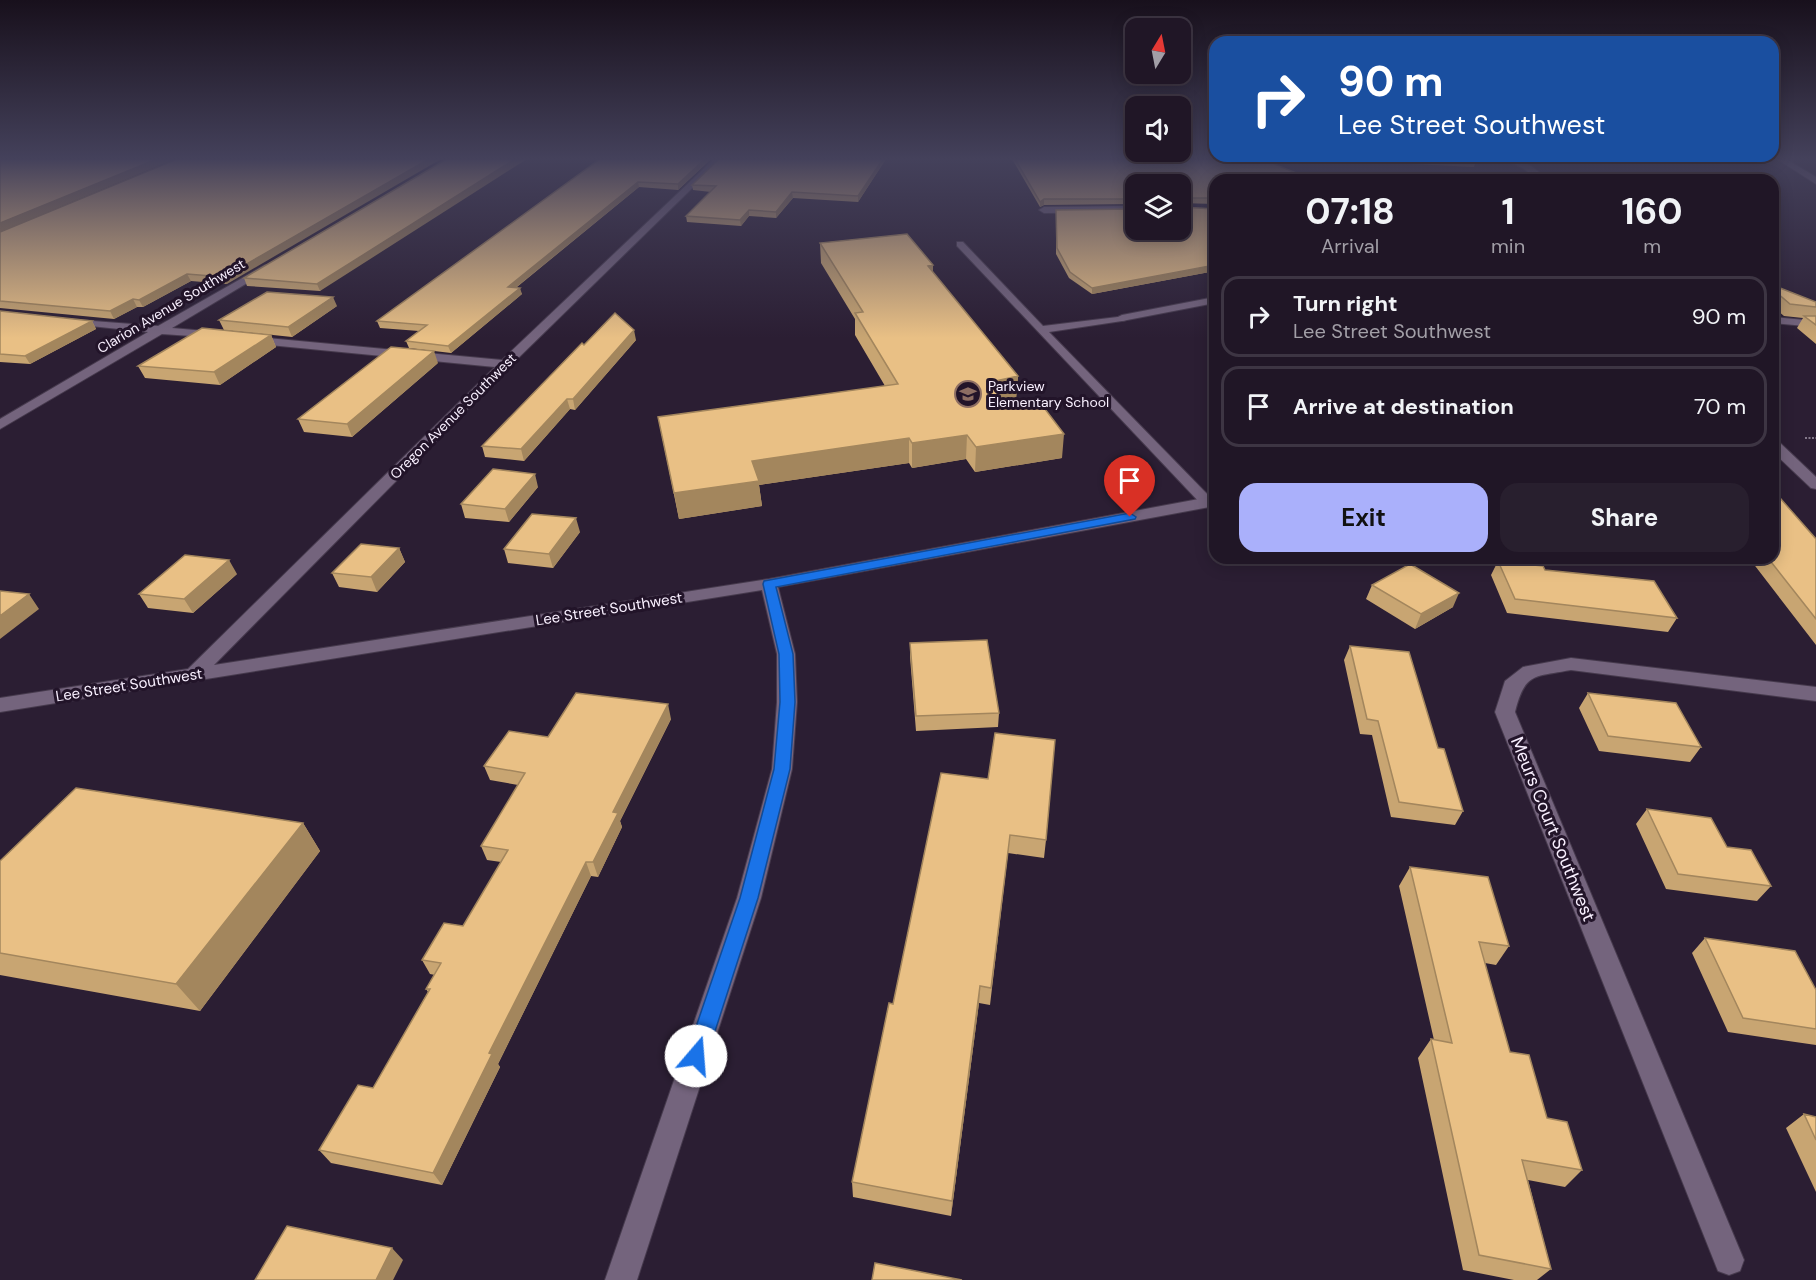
<!DOCTYPE html>
<html lang="en">
<head>
<meta charset="utf-8">
<style>
	:root { --surface:#201626; --page:#281f2e; --text:#f1f3f6; --muted:#a29fa7; --line:#3d3543; --accent:#aab0fb }
	body { margin:0; font-family:"DM Sans",sans-serif; background:var(--page); color:var(--text); height:100vh; display:flex; flex-direction:column; font-size:22px; white-space:nowrap }
	* { box-sizing:border-box; margin:0 }
	p { font-size:20px; color:var(--muted) }
	.icon { flex:none; width:33px; height:33px; fill:none; stroke:currentColor; stroke-width:2; stroke-linecap:round; stroke-linejoin:round }
	.map { position:relative; flex:1; overflow:hidden }
	.side { position:absolute; left:1209px; top:174px; width:570px; height:390px; display:flex; flex-direction:column; background:var(--surface); border-radius:18px; box-shadow:0 3px 15px #0003,0 0 0 2px var(--line) }
	.side>* { flex:none }
	.top-card { position:absolute; left:1209px; top:36px; width:570px; height:126px; border-radius:18px; box-shadow:0 3px 15px #0003,0 0 0 2px var(--line); background:#1a4fa0; color:#fff; overflow:hidden }
	.needle { width:39px; rotate:10deg }
	.controls { position:absolute; left:1125px; top:18px; display:grid; gap:12px }
	.controls a { display:grid; place-items:center; width:66px; height:66px; border-radius:12px; background:var(--surface); box-shadow:0 3px 15px #0003,0 0 0 2px var(--line); font-size:30px }
	.pin { position:absolute; display:grid; place-items:center; width:51px; height:51px; color:#fff; margin:-62px -26px; border-radius:50% 50% 50% 0; rotate:-45deg; box-shadow:0 0 6px #0007 }
	.pin .icon { rotate:45deg }
	.me { position:absolute; width:66px; margin:-33px; rotate:18deg; stroke-linejoin:round; filter:drop-shadow(0 0 4px #0008) }
	.turn { display:flex; align-items:center; gap:21px; height:126px; padding:0 30px; font-size:27px }
	.turn .icon { width:78px; height:78px; stroke-width:2.5 }
	.turn b { display:block; font-size:42px; line-height:51px }
	.eta { display:flex; justify-content:space-evenly; align-items:center; height:102px; text-align:center }
	.eta b { font-size:36px; font-weight:700; line-height:42px }
	.action { display:flex; gap:12px; margin-top:auto; padding:12px 30px }
	.action a { flex:1; height:69px; border-radius:18px; background:var(--accent); color:#111; font-size:24px; font-weight:700; line-height:69px; text-align:center }
	.action a+a { background:var(--page); color:var(--text) }
	ul { padding:0; list-style:none }
	li { display:flex; align-items:center; gap:18px; height:81px; margin:0 12px 9px; padding:0 18px; border:3px solid var(--line); border-radius:18px }
	li div { flex:1 }
	li b { display:block; font-size:22px }
	li em { font-style:normal }
	.map>svg:first-child { display:block }
	.lines { fill:none; stroke-linecap:round; stroke-linejoin:round }
	.service-casing { stroke:#463a4d; stroke-width:2 }
	.minor-casing { stroke:#463a4d; stroke-width:2 }
	.path { stroke:#83788a; stroke-width:2; stroke-dasharray:2 1.5; stroke-linecap:butt }
	.service { fill:#74647d; fill-rule:evenodd }
	.minor { fill:#74647d; fill-rule:evenodd }
	.wall { fill:#c8a572 }
	.shaded-wall { fill:#a3865d }
	.building { fill:#e9c085; stroke:#a3865d; stroke-width:1.5 }
	.route { fill:#1a73e8; stroke:#114b97; stroke-width:1.5 }
	.labels { text-anchor:middle; dominant-baseline:central; stroke-width:6; stroke-linejoin:round; paint-order:stroke }
	.far-street-label { font-size:14px; fill:#f9f0ff; stroke:#221429 }
	.far-poi-label { font-size:14px; fill:#f9f0ff; stroke:#221429; text-anchor:start }
	.street-label { font-size:15px; fill:#f9f0ff; stroke:#221429 }
	.near-street-label { font-size:18px; fill:#f9f0ff; stroke:#221429 }
</style>
</head>
<body>
<div class="map">
<svg width="1816" height="1280" viewBox="0 0 1816 1280">
	<rect width="100%" height="100%" fill="#2b1e33"/>
	<g class="lines">
		<defs>
			<path id="service" d="M 957,242 L 963,242 L 1043,326 L 1126,316 L 1126,320 L 1122,321 L 1049,332 L 1212,499 L 1215,502 L 1212,505 L 1202,505 L 957,246 Z
				M 1773,317 L 1816,321 L 1816,327 L 1773,323 Z"/>
			<path id="minor" d="M 714,159 L 722,159 L 509,367 L 214,665 L 769,579 L 1215,496 L 1215,506 L 778,587 L 795,654 L 797,702 L 792,769 L 761,898 L 637,1280 L 605,1280 L 737,898 L 772,769 L 777,702 L 777,654 L 762,590 L 0,712 L 0,698 L 188,669 L 495,367 L 250,343 L 246,342 L 246,336 L 502,360 Z
				M 1505,159 C 1522,158 1536,168 1547,180 L 1538,180 L 1524,169 Z
				M 1777,159 L 1786,159 L 1816,177 L 1816,184 Z
				M 1136,206 L 1136,212 L 1044,213 L 1039,210 L 1044,207 Z
				M 265,265 L 269,266 L 269,270 L 172,328 L 217,332 L 221,334 L 221,338 L 162,334 L 0,429 L 0,419 L 148,332 L 71,324 L 65,321 L 67,319 L 158,326 Z
				M 1215,297 L 1215,303 L 1122,321 L 1116,318 L 1122,315 Z
				M 1773,440 L 1778,441 L 1816,477 L 1816,489 L 1811,488 L 1773,452 Z
				M 1571,658 L 1816,687 L 1816,701 L 1571,670 C 1534,677 1525,672 1515,712 L 1744,1260 L 1740,1271 L 1729,1275 L 1718,1271 L 1495,712 L 1505,681 L 1523,667 Z"/>
		</defs>
		<use href="#service" class="service-casing"/>
		<use href="#minor" class="minor-casing"/>
		<path class="path" d="M 1805,438 L 1816,438"/>
		<use href="#service" class="service"/>
		<use href="#minor" class="minor"/>
	</g>
	<path class="wall" d="M 177,159 L 227,284 L 191,281 L 143,307 L 137,307 L 114,319 L 0,308 L 0,232 Z
		M 447,159 L 320,291 L 247,286 L 244,278 Z
		M 598,159 L 711,159 L 678,190 L 639,187 L 517,287 L 522,294 L 451,353 L 409,348 L 406,341 L 419,331 L 380,328 L 377,321 L 599,160 Z
		M 886,159 L 858,202 L 793,198 L 776,218 L 749,216 L 741,226 L 687,222 L 686,216 L 711,192 L 693,190 L 692,185 Z
		M 1012,159 L 1262,159 L 1215,180 L 1215,204 L 1180,203 L 1180,184 L 1136,184 L 1136,204 L 1044,205 L 1040,207 Z
		M 1310,159 L 1472,159 L 1476,161 L 1474,167 Z
		M 1215,209 L 1215,271 L 1092,294 L 1069,278 L 1056,254 L 1056,210 Z
		M 820,243 L 933,272 L 1018,376 L 1016,399 L 998,403 L 999,408 L 1062,458 L 975,472 L 966,459 L 912,468 L 909,463 L 759,485 L 762,506 L 679,519 L 658,417 L 885,386 L 855,335 L 855,319 L 821,263 Z
		M 1780,288 L 1816,302 L 1816,344 L 1797,328 L 1803,318 L 1784,316 L 1773,307 L 1773,300 Z
		M 337,306 L 292,337 L 224,330 L 219,320 Z
		M 0,311 L 92,321 L 96,329 L 30,364 L 0,362 Z
		M 271,335 L 276,347 L 220,385 L 145,378 L 138,366 Z
		M 636,340 L 575,410 L 570,409 L 524,461 L 485,457 L 482,446 L 584,345 Z
		M 438,363 L 352,437 L 304,432 L 298,419 Z
		M 538,487 L 509,522 L 465,518 L 461,504 Z
		M 580,532 L 553,568 L 508,563 L 504,549 Z
		M 1816,539 L 1816,645 L 1749,558 L 1773,558 Z
		M 399,548 L 405,562 L 377,592 L 339,587 L 332,573 Z
		M 1498,561 L 1677,618 L 1668,632 L 1507,613 L 1491,575 Z
		M 237,574 L 193,613 L 148,608 L 139,594 Z
		M 1372,585 L 1453,607 L 1415,629 L 1366,599 Z
		M 910,643 L 999,713 L 998,727 L 916,731 L 910,657 Z
		M 1350,646 L 1438,748 L 1463,811 L 1455,825 L 1391,817 L 1372,735 L 1360,734 L 1344,660 Z
		M 1588,693 L 1701,747 L 1690,762 L 1599,751 L 1579,708 Z
		M 671,719 L 620,821 L 622,827 L 598,877 L 591,876 L 498,1064 L 500,1067 L 442,1185 L 331,1163 L 319,1150 L 373,1088 L 428,992 L 426,989 L 435,975 L 430,974 L 422,960 L 463,926 L 501,862 L 487,860 L 481,846 L 518,785 L 490,780 L 484,766 L 548,737 Z
		M 988,779 L 1046,840 L 1044,858 L 1008,853 L 990,1005 L 979,1003 L 951,1216 L 853,1197 L 852,1182 L 893,1004 Z
		M 1647,809 L 1727,847 L 1771,886 L 1757,901 L 1666,889 L 1636,824 Z
		M 303,823 L 320,851 L 200,1011 L 0,975 L 0,861 Z
		M 1410,867 L 1509,946 L 1496,965 L 1485,963 L 1510,1052 L 1547,1118 L 1582,1170 L 1565,1187 L 1528,1180 L 1551,1269 L 1537,1280 L 1514,1280 L 1463,1270 L 1418,1058 L 1431,1039 L 1434,1040 L 1399,886 Z
		M 1705,938 L 1816,990 L 1816,1045 L 1728,1032 L 1692,953 Z
		M 1804,1114 L 1816,1117 L 1816,1192 L 1786,1128 Z"/>
	<path class="shaded-wall" d="M 157,159 L 175,159 L 0,232 L 0,223 Z
		M 429,159 L 441,159 L 227,284 L 224,277 Z
		M 515,159 L 527,159 L 320,291 L 317,284 Z
		M 705,159 L 711,159 L 678,190 L 678,184 Z
		M 883,159 L 886,159 L 858,202 L 858,196 Z
		M 638,182 L 639,187 L 509,293 L 508,287 Z
		M 792,192 L 793,198 L 776,218 L 776,212 Z
		M 1044,199 L 1044,205 L 1040,207 L 1040,202 Z
		M 749,210 L 749,216 L 741,226 L 740,220 Z
		M 933,265 L 933,286 L 928,266 Z
		M 1215,265 L 1215,271 L 1092,294 L 1092,288 Z
		M 187,274 L 191,281 L 143,307 L 139,300 Z
		M 520,288 L 522,294 L 451,353 L 448,346 Z
		M 333,297 L 337,306 L 292,337 L 288,327 Z
		M 133,299 L 137,307 L 114,319 L 110,311 Z
		M 92,321 L 96,329 L 30,364 L 25,356 Z
		M 634,330 L 636,340 L 575,410 L 573,399 Z
		M 271,335 L 276,347 L 220,385 L 214,372 Z
		M 434,351 L 438,363 L 352,437 L 347,424 Z
		M 1018,376 L 1016,399 L 993,404 L 995,381 Z
		M 567,399 L 570,409 L 524,461 L 521,449 Z
		M 1064,434 L 1062,458 L 975,472 L 976,447 Z
		M 967,435 L 966,459 L 912,468 L 912,443 Z
		M 909,438 L 909,463 L 759,485 L 762,506 L 679,519 L 674,493 L 752,461 Z
		M 535,474 L 538,487 L 509,522 L 505,509 Z
		M 576,518 L 580,532 L 553,568 L 549,554 Z
		M 399,548 L 405,562 L 377,592 L 371,577 Z
		M 229,560 L 237,574 L 193,613 L 184,599 Z
		M 1459,593 L 1453,607 L 1415,629 L 1421,614 Z
		M 29,594 L 39,609 L 0,639 L 0,616 Z
		M 668,704 L 671,719 L 620,821 L 622,827 L 598,877 L 593,862 L 613,812 Z
		M 303,823 L 320,851 L 200,1011 L 176,984 Z
		M 586,862 L 591,876 L 498,1064 L 500,1067 L 442,1185 L 433,1173 L 489,1053 Z
		M 980,986 L 979,1003 L 951,1216 L 952,1201 Z
		M 392,1248 L 403,1260 L 393,1280 L 376,1280 Z"/>
	<path class="building" d="M 0,159 L 157,159 L 0,223 Z
		M 177,159 L 429,159 L 224,277 L 187,274 L 139,300 L 133,299 L 110,311 L 0,301 L 0,232 Z
		M 447,159 L 515,159 L 317,284 L 244,278 Z
		M 600,159 L 705,159 L 678,184 L 638,182 L 508,287 L 520,288 L 448,346 L 406,341 L 427,325 L 377,321 Z
		M 719,159 L 883,159 L 858,196 L 792,192 L 776,212 L 749,210 L 740,220 L 686,216 L 716,186 L 692,185 Z
		M 1015,159 L 1262,159 L 1313,180 L 1215,180 L 1215,198 L 1180,198 L 1180,184 L 1136,184 L 1136,199 L 1044,199 L 1040,202 Z
		M 1426,159 L 1472,159 L 1476,161 Z
		M 1180,207 L 1215,209 L 1215,265 L 1092,288 L 1070,272 L 1057,248 L 1056,210 L 1136,209 L 1136,230 L 1180,230 Z
		M 907,234 L 933,265 L 928,266 L 1018,376 L 995,381 L 999,408 L 1042,405 L 1064,434 L 976,447 L 967,435 L 912,443 L 909,438 L 752,461 L 759,481 L 674,493 L 658,417 L 898,384 L 855,313 L 863,312 L 820,243 Z
		M 1780,288 L 1816,302 L 1816,307 L 1790,304 L 1777,293 Z
		M 267,292 L 333,297 L 288,327 L 219,320 Z
		M 0,311 L 92,321 L 25,356 L 0,354 Z
		M 615,313 L 634,330 L 573,399 L 567,399 L 521,449 L 482,446 L 582,343 L 584,345 Z
		M 1804,316 L 1816,316 L 1816,325 Z
		M 202,328 L 271,335 L 214,372 L 138,366 Z
		M 391,347 L 434,351 L 347,424 L 298,419 Z
		M 493,469 L 535,474 L 505,509 L 461,504 Z
		M 1773,490 L 1816,539 L 1816,619 L 1768,558 L 1773,558 Z
		M 532,514 L 576,518 L 549,554 L 504,549 Z
		M 361,544 L 399,548 L 371,577 L 332,573 Z
		M 185,555 L 229,560 L 184,599 L 139,594 Z
		M 1498,561 L 1543,566 L 1545,570 L 1654,581 L 1677,618 L 1515,599 Z
		M 1410,564 L 1459,593 L 1421,614 L 1372,585 Z
		M 0,591 L 29,594 L 0,616 Z
		M 987,640 L 999,713 L 916,716 L 910,643 Z
		M 1350,646 L 1409,652 L 1438,748 L 1444,749 L 1463,811 L 1399,802 L 1378,721 L 1367,719 Z
		M 576,693 L 668,704 L 613,812 L 618,813 L 593,862 L 586,862 L 489,1053 L 492,1054 L 433,1173 L 319,1150 L 358,1085 L 373,1088 L 430,989 L 426,989 L 441,963 L 422,960 L 444,923 L 463,926 L 508,850 L 481,846 L 525,773 L 484,766 L 509,731 L 548,737 Z
		M 1588,693 L 1676,703 L 1701,747 L 1608,736 Z
		M 995,733 L 1055,740 L 1046,840 L 1010,835 L 991,988 L 980,986 L 952,1201 L 852,1182 L 889,1003 L 893,1004 L 941,773 L 988,779 Z
		M 76,788 L 303,823 L 176,984 L 0,953 L 0,861 Z
		M 1647,809 L 1711,818 L 1727,847 L 1751,850 L 1771,886 L 1678,874 Z
		M 1410,867 L 1488,877 L 1509,946 L 1479,942 L 1510,1052 L 1529,1055 L 1547,1118 L 1567,1122 L 1582,1170 L 1522,1160 L 1551,1269 L 1479,1255 L 1431,1039 L 1452,1043 Z
		M 1705,938 L 1795,951 L 1816,990 L 1816,1029 L 1743,1018 Z
		M 1804,1114 L 1816,1117 L 1816,1140 Z
		M 287,1226 L 392,1248 L 376,1280 L 255,1280 Z
		M 875,1263 L 962,1280 L 872,1280 Z"/>
	<linearGradient id="sky" x2="0" y2="1"><stop stop-color="#18101c"/><stop offset="0.47" stop-color="#44415b"/><stop offset="1" stop-color="#44415b" stop-opacity="0"/></linearGradient>
	<rect width="1816" height="338" fill="url(#sky)"/>
	<path class="route" d="M 1130,513 L 1136,517 L 1135,519 L 776,587 L 793,654 L 795,702 L 790,769 L 758,898 L 707,1056 L 704,1062 L 696,1065 L 689,1062 L 686,1056 L 740,898 L 774,769 L 780,702 L 779,654 L 763,584 L 764,581 Z"/>
	<defs>
		<symbol id="school-ring" viewBox="-11 -11 22 22"><circle r="9.5" fill="#221429" stroke="#8d6e63" stroke-width="1.5"/><path d="M0-5L7-2L0 1L-7-2ZM-4 1L0 2.5L4 1V4Q0 6-4 4Z" fill="#8d6e63"/></symbol>
	</defs>
	<g fill-rule="evenodd">
		<use href="#school-ring" x="953" y="379" width="30" height="30"/>
	</g>
	<g class="labels">
		<g class="far-street-label">
			<text transform="translate(171 306) rotate(-31)">Clarion Avenue Southwest</text>
			<text transform="translate(453 416) rotate(-45)">Oregon Avenue Southwest</text>
		</g>
		<g class="far-poi-label">
			<text x="988" y="386">Parkview<tspan x="988" dy="16">Elementary School</tspan></text>
		</g>
		<g class="street-label">
			<text transform="translate(609 609) rotate(-9)">Lee Street Southwest</text>
			<text transform="translate(129 685) rotate(-9)">Lee Street Southwest</text>
		</g>
		<g class="near-street-label">
			<text transform="translate(1553 829) rotate(68)">Meurs Court Southwest</text>
		</g>
	</g>
</svg>
<div class="controls">
<a><svg class="needle" viewBox="-14 -14 28 28"><path d="M0-13l5 13h-10z" fill="#e53935"/><path d="M0 13l5-13h-10z" fill="#a29fa7"/></svg></a>
<a><svg class="icon" aria-label="sound" viewBox="0 0 24 24"><path d="M4 9h4l5-4v14l-5-4H4zM17 9q2 3 0 6"/></svg></a>
<a><svg class="icon" aria-label="layers" viewBox="0 0 24 24"><path d="M12 4l9 5-9 5-9-5zM3 14l9 5 9-5"/></svg></a>
</div>
<div class="pin" style="left:1130px;top:517px;background:#d93025"><svg class="icon" aria-label="arrive" viewBox="0 0 24 24"><path d="M6 21V4h12l-3 4 3 4H6"/></svg></div>
<svg class="me" style="left:696px;top:1056px" viewBox="-20 -20 40 40"><circle r="19" fill="#fff"/><path d="M0-13L10 11 0 6-10 11z" fill="#1a73e8"/></svg>
<div class="top-card">
<div class="turn"><svg class="icon" aria-label="right" viewBox="0 0 24 24"><path d="M7 20v-9h11M14 6l5 5-5 5"/></svg><div><b>90 m</b>Lee Street Southwest</div></div>
</div>
<section class="side">
<div class="eta">
<div><b>07:18</b><p>Arrival</p></div>
<div><b>1</b><p>min</p></div>
<div><b>160</b><p>m</p></div>
</div>
<ul>
<li><svg class="icon" aria-label="right" viewBox="0 0 24 24"><path d="M7 20v-9h11M14 6l5 5-5 5"/></svg><div><b>Turn right</b><p>Lee Street Southwest</p></div><em>90 m</em></li>
<li><svg class="icon" aria-label="arrive" viewBox="0 0 24 24"><path d="M6 21V4h12l-3 4 3 4H6"/></svg><div><b>Arrive at destination</b></div><em>70 m</em></li>
</ul>
<div class="action"><a>Exit</a><a>Share</a></div>
</section>
</div>
</body>
</html>
